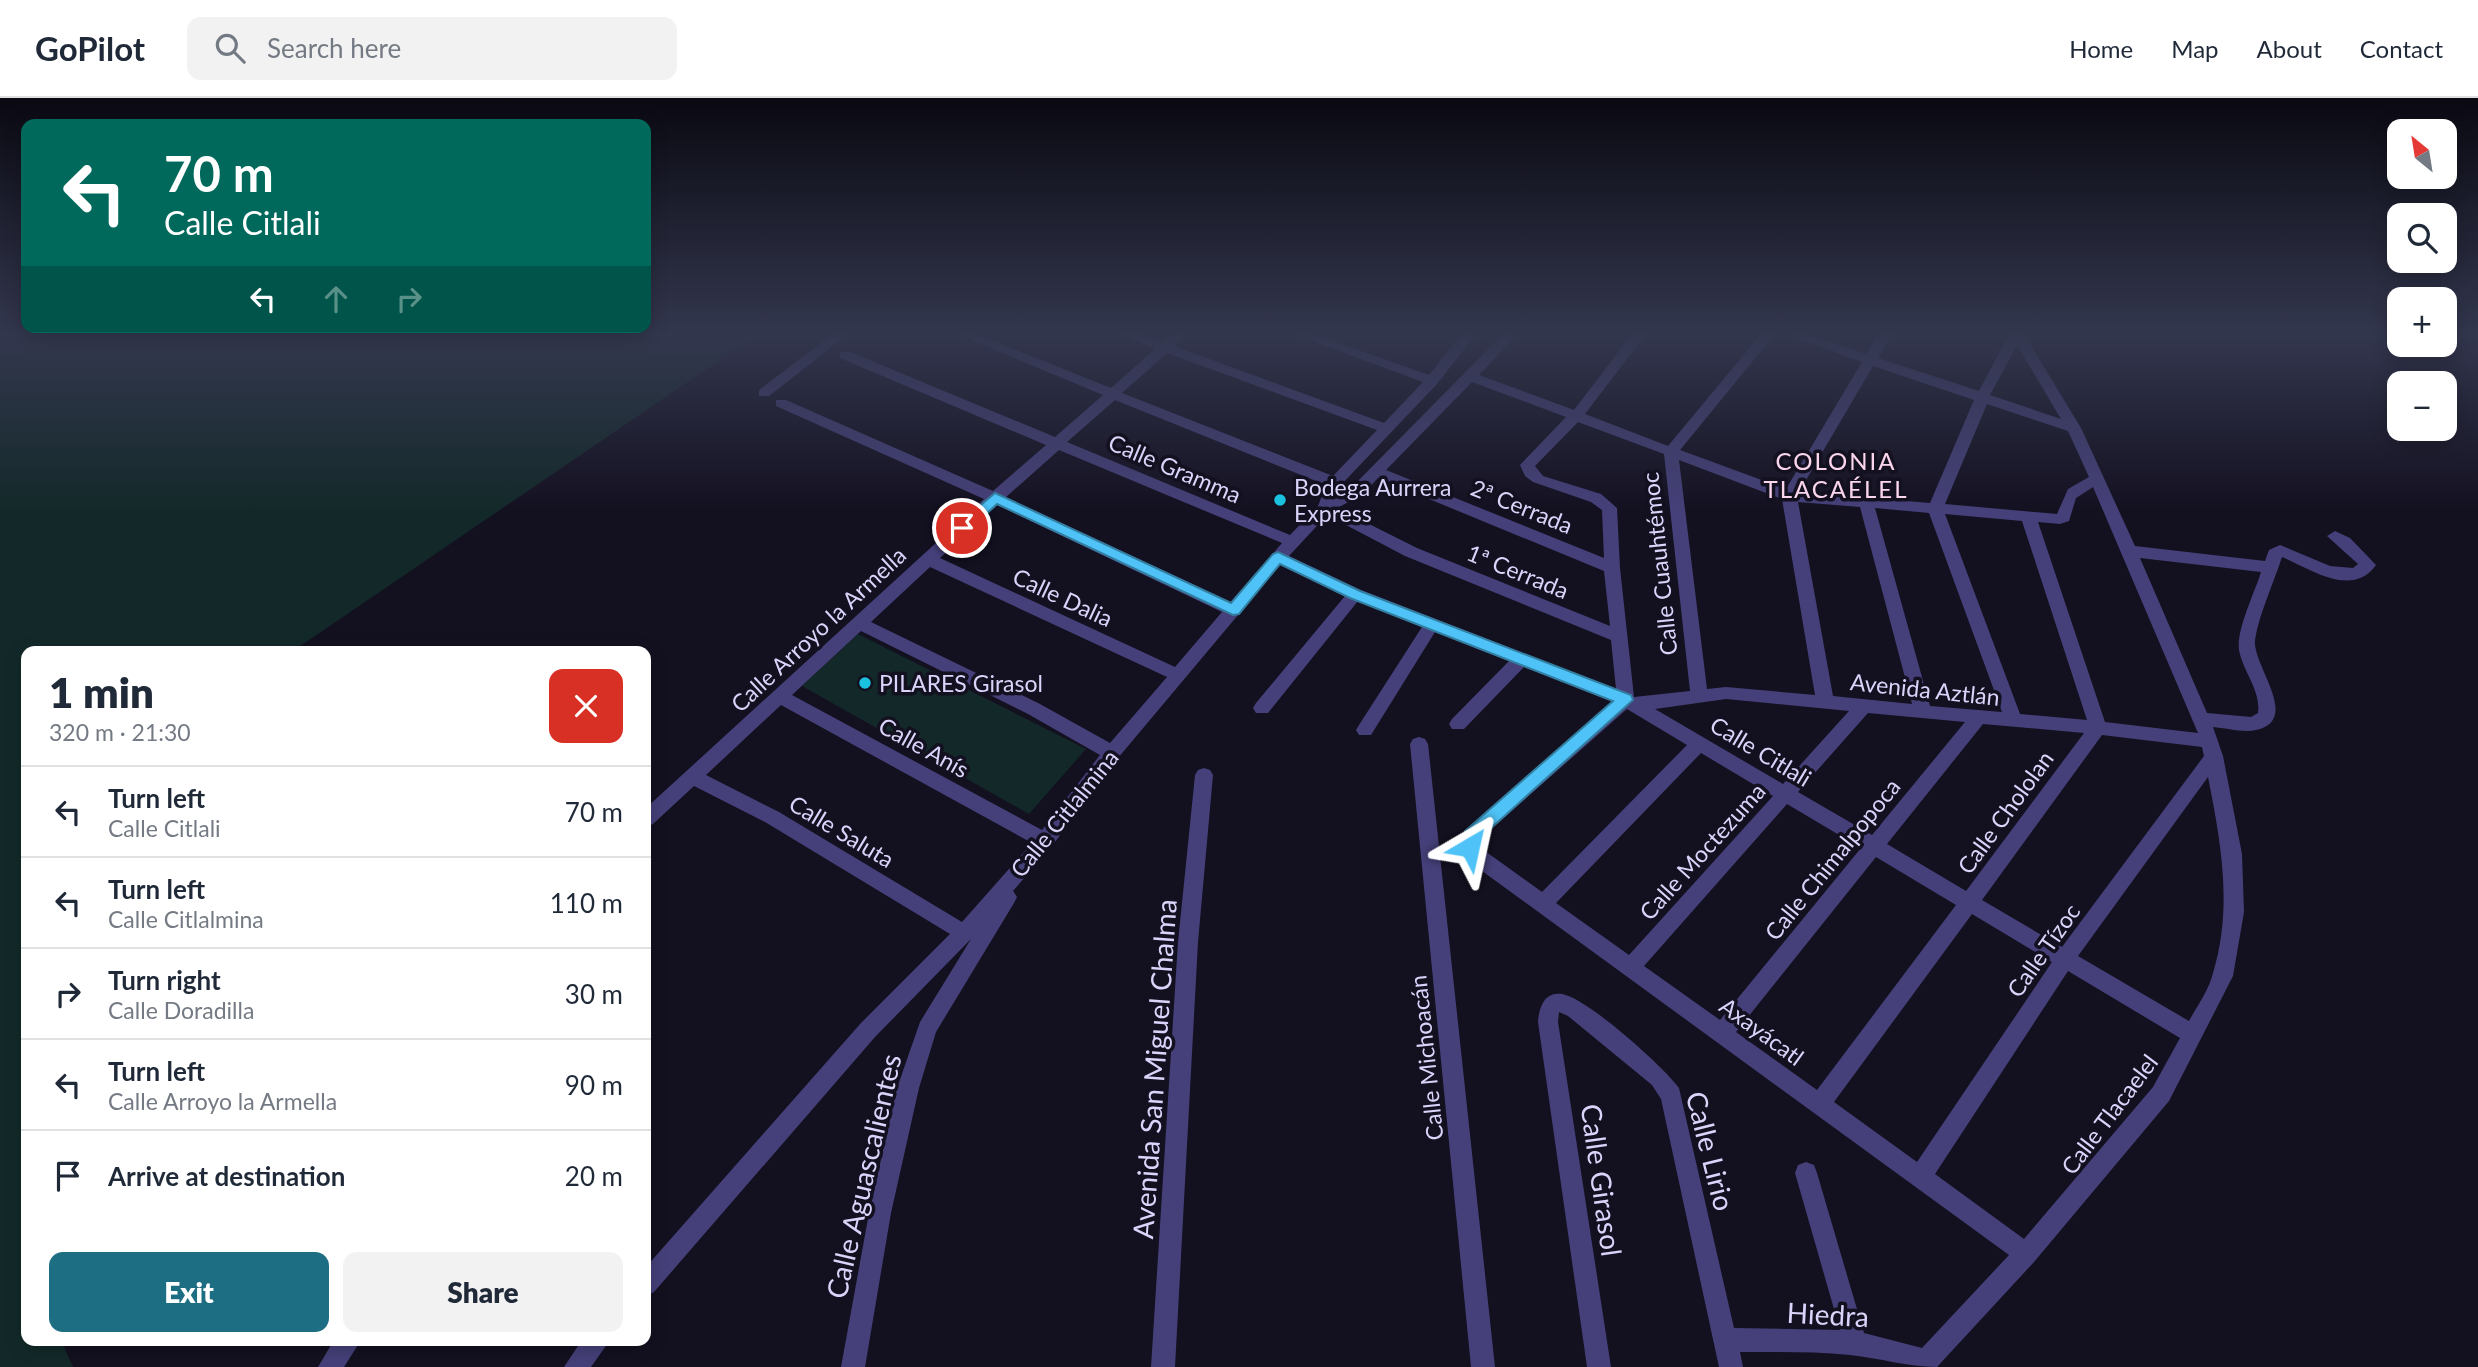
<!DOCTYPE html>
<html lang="en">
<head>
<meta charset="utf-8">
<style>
	:root { --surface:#fff; --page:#f2f2f3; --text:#1f2937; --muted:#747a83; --line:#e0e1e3; --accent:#1d6e83 }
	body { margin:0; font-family:Lato,sans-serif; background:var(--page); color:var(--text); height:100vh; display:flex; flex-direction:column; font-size:26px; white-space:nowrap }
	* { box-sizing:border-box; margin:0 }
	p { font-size:23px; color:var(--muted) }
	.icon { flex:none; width:38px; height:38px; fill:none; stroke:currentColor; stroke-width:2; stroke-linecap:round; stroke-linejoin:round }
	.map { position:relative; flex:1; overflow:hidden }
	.sheet { position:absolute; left:21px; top:548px; width:630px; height:700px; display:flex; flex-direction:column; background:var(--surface); border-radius:14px; box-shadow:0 4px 18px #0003 }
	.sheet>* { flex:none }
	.hud { position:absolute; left:21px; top:21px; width:630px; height:214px; border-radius:14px; box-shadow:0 4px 18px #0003; background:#00695c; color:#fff; overflow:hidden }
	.needle { width:46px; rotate:330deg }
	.fabs { position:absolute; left:2387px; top:21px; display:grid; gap:14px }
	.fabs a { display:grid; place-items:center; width:70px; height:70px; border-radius:14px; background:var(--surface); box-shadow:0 4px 18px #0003; font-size:35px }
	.pin { position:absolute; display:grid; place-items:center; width:60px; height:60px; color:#fff; margin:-30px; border:4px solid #fff; border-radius:50%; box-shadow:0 2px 7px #0007 }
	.me { position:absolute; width:77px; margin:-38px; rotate:36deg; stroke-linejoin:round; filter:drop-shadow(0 0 5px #0008) }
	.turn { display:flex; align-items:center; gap:24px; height:147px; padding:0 28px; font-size:32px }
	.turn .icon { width:91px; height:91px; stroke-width:2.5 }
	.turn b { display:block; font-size:49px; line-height:60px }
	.lanes { display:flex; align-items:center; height:66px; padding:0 28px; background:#0003; justify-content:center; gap:35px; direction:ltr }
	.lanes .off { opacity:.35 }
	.round { display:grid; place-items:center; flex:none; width:74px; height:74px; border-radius:14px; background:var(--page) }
	.overview { display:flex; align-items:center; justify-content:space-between; height:119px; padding:0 28px }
	h1 { font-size:42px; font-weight:800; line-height:52px }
	.action { display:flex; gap:14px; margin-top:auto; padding:14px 28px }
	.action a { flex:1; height:80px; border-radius:14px; background:var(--accent); color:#fff; font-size:28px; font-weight:800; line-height:80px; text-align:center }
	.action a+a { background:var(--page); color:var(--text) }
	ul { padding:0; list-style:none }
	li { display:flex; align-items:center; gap:21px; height:91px; padding:0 28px; border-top:2px solid var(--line) }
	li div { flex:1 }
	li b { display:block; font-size:26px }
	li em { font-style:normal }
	header { display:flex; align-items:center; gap:42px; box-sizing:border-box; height:98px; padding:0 35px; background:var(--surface); border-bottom:2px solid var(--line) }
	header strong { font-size:33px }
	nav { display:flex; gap:38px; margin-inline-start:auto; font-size:24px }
	.search { width:490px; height:63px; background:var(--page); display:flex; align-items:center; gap:18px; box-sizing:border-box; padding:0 24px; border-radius:14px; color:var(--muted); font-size:26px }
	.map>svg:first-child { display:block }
	.green { fill:#132929 }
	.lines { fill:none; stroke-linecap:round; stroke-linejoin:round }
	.street { fill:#454079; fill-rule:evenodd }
	.route { fill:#4fc3f7; stroke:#337fa1; stroke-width:2 }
	.poi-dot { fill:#1bc2df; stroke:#131020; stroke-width:2.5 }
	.labels { text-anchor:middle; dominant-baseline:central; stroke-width:7; stroke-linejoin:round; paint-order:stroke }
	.street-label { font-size:23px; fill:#dad4fa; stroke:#131020 }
	.poi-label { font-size:23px; fill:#dad4fa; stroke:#131020; text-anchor:start }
	.neighbourhood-label { font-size:24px; letter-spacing:2px; fill:#fad5eb; stroke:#131020 }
	.near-street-label { font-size:28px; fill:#dad4fa; stroke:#131020 }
</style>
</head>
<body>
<header>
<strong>GoPilot</strong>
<div class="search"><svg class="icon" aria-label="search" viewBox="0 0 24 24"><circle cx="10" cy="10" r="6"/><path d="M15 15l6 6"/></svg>Search here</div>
<nav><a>Home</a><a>Map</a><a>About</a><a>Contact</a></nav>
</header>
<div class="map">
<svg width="2478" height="1269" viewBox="0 0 2478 1269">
	<rect width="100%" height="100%" fill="#131020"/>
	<path class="green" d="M 0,236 L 758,236 L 293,553 L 26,553 L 26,1242 L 70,1243 L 64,1249 L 73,1269 L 0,1269 Z
		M 858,536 L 1086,651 L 1029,716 L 802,588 Z"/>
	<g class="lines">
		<path class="street" d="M 833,236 L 848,236 L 769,298 L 759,298 L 759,292 Z
			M 957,236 L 976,236 L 1111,290 L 1155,251 L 1121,236 L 1141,236 L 1163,244 L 1172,236 L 1187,236 L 1174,248 L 1384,325 L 1423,284 L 1293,236 L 1313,236 L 1429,277 L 1462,236 L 1476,236 L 1437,286 L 1340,388 L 1335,398 L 1352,389 L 1503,236 L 1518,236 L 1479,277 L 1574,312 L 1632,236 L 1646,236 L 1585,316 L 1668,348 L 1761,236 L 1775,236 L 1680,352 L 1786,391 L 1862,264 L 1785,236 L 1805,236 L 1866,256 L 1878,236 L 1892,236 L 1878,260 L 1979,293 L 2009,236 L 2024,236 L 2081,330 L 2135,448 L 2265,463 L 2269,452 L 2280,447 L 2330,468 L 2353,470 L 2358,466 L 2327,438 L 2335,433 L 2350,440 L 2376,467 C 2352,501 2309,470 2282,459 C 2274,484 2259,516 2255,542 C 2252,567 2302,622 2256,632 C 2244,635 2226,630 2213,629 L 2223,658 L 2242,756 L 2244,814 L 2233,878 L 2169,1003 L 2034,1164 L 1937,1269 C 1907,1269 1880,1260 1850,1257 C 1813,1253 1776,1254 1740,1254 L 1743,1269 L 1719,1269 L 1661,1001 L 1652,987 L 1568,918 L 1559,914 L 1558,924 L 1611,1269 L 1587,1269 L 1538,924 C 1539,910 1544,893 1562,896 C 1587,900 1663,968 1679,990 L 1734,1230 L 1840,1232 L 1795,1075 L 1798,1067 L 1806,1064 L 1814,1067 L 1817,1075 L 1864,1235 L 1922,1250 L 2009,1157 L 1471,765 C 1463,754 1458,746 1464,733 L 1613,604 L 1524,569 L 1464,631 L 1452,631 L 1449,626 L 1452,621 L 1509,563 L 1435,534 L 1371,637 L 1359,637 L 1356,632 L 1359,627 L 1422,529 L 1358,503 L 1268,615 L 1256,615 L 1253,610 L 1256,605 L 1345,498 L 1280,467 L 1118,660 L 1052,748 L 1013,793 L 1017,799 L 1014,805 L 936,934 L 919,990 L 891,1115 L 865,1269 L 841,1269 L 869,1115 L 897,990 L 920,924 L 971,841 L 875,939 L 654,1194 L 646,1198 L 646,1169 L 861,925 L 950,836 L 765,724 L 694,688 L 653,726 L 646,729 L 646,710 L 984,401 L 776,308 L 776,302 L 786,302 L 993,393 L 1046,347 L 840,260 L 840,254 L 850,254 L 1055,339 L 1103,297 ZM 2017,247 L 2061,321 L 1990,297 ZM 1167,255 L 1377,332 L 1333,378 L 1122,295 ZM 1873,268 L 1974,302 L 1930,405 L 1799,394 ZM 1472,284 L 1566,319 L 1520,367 L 1525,378 L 1533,384 L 1591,404 L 1602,412 L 1604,460 L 1386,372 ZM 1115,302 L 1326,387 L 1318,408 L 1290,437 L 1067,344 ZM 1987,306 L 2068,333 L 2089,379 L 2068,391 L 2057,416 L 1945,406 ZM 1578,324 L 1664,356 L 1690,593 L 1634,599 L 1620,470 L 1617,410 L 1601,396 L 1543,378 L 1535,368 ZM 1059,352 L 1282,445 L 1231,504 L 1006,399 ZM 1679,362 L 1782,401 L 1815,597 L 1726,589 L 1707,591 ZM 1378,380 L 1604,473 L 1610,528 L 1417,450 L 1337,410 L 1362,397 ZM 2093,389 L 2198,635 L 2105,624 L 2038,424 L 2060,426 L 2069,423 L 2076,400 ZM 1798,404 L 1860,409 L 1912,606 L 1833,598 ZM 997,407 L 1222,514 L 1175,569 L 940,460 ZM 1875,410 L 1929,415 L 2002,614 L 1930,608 ZM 1945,416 L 2022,423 L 2087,622 L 2020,616 ZM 1327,417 L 1405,458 L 1611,542 L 1616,591 L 1361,492 L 1289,458 ZM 2140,460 L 2261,474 C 2255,494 2236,532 2239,552 C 2243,574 2261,592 2258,615 L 2251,619 L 2207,615 ZM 930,469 L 1167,579 L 1110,645 L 1040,606 L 871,524 ZM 861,533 L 1028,616 L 1100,657 L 1042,732 L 792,597 ZM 1726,601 L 1849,613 L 1783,686 L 1655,611 ZM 781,607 L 1032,745 L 962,824 L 779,714 L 706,677 ZM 1627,611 L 1687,647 L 1542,794 L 1485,753 L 1480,747 L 1480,741 ZM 1868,615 L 1965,624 L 1872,737 L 1798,694 ZM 1983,626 L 2084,635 L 1966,793 L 1887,746 ZM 2102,637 L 2202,649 L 2204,658 L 2062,849 L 1982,802 ZM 1701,655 L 1773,698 L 1629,857 L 1556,805 ZM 2208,679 C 2221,745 2233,810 2213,875 C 2209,892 2197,908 2189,923 L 2078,858 ZM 1787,706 L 1861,750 L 1720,922 L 1644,868 ZM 1876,759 L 1956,807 L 1817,992 L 1736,934 ZM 1972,816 L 2052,864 L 1917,1064 L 1834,1004 ZM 2068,873 L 2180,940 L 2153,989 L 2024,1141 L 1935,1076 Z
			M 1419,639 L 1425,641 L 1428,646 L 1495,1269 L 1471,1269 L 1410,646 L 1413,641 Z
			M 1204,670 L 1210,672 L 1213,677 L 1198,844 L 1175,1269 L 1151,1269 L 1178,844 L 1195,677 L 1198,672 Z
			M 334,1242 L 361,1242 L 344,1269 L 318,1269 Z
			M 582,1242 L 610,1242 L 591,1269 L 564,1269 Z"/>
	</g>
	<linearGradient id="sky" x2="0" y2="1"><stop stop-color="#0a0912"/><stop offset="0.57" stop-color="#33374e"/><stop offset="1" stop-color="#33374e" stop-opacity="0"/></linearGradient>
	<rect width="2478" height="414" fill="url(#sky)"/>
	<path class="route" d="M 995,395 L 1231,505 L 1273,456 L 1278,454 L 1360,493 L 1631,597 L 1633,602 L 1479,741 L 1476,754 L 1470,756 L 1461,749 L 1465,733 L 1613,603 L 1350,500 L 1280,466 L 1239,516 L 1233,517 L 997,406 L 967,434 L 957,434 L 957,427 Z"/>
	<g class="poi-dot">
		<circle cx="1280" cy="402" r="7"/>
		<circle cx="865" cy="585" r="7"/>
	</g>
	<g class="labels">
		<g class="street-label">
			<text transform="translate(1175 370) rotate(23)">Calle Gramma</text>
			<text transform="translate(1522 408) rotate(22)">2ª Cerrada</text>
			<text transform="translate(1659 466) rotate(-96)">Calle Cuauhtémoc</text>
			<text transform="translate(1518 473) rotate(22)">1ª Cerrada</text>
			<text transform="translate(1063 499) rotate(25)">Calle Dalia</text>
			<text transform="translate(818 531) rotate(-43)">Calle Arroyo la Armella</text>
			<text transform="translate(1925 591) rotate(6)">Avenida Aztlán</text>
			<text transform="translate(924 649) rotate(29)">Calle Anís</text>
			<text transform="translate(1761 653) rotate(31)">Calle Citlali</text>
			<text transform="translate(2005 714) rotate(-54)">Calle Chololan</text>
			<text transform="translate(1064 715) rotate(-51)">Calle Citlalmina</text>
			<text transform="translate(842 733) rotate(31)">Calle Saluta</text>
			<text transform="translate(1702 753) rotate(-48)">Calle Moctezuma</text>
			<text transform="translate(1832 761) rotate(-51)">Calle Chimalpopoca</text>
			<text transform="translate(2043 852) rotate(-55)">Calle Tízoc</text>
			<text transform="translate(1762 933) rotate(36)">Axayácatl</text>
			<text transform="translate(1426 960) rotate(-96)">Calle Michoacán</text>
			<text transform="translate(2109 1016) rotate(-53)">Calle Tlacaelel</text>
		</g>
		<g class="poi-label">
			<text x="1294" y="389">Bodega Aurrera<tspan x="1294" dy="26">Express</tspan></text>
			<text x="879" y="585">PILARES Girasol</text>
		</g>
		<g class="neighbourhood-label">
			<text x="1836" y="362">COLONIA<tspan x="1836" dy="28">TLACAÉLEL</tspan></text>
		</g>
		<g class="near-street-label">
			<text transform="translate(1154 971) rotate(-86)">Avenida San Miguel Chalma</text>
			<text transform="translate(1711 1053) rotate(76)">Calle Lirio</text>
			<text transform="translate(863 1078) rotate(-77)">Calle Aguascalientes</text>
			<text transform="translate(1602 1082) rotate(82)">Calle Girasol</text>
			<text transform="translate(1828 1216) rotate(3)">Hiedra</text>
		</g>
	</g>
</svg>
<div class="fabs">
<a><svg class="needle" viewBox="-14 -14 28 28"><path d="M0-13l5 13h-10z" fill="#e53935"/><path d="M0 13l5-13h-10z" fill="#747a83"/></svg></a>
<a><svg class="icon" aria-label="search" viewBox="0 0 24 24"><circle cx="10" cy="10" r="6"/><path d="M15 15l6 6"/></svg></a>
<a>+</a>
<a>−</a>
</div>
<div class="pin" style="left:962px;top:430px;background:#d93025"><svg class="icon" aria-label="arrive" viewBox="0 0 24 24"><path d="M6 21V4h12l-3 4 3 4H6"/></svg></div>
<svg class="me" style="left:1470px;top:749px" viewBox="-20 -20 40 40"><path d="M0-17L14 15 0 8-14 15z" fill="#4fc3f7" stroke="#fff" stroke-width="4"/></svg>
<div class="hud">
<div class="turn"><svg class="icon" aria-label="left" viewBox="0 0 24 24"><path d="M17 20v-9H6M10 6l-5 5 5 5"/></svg><div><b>70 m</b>Calle Citlali</div></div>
<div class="lanes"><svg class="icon" aria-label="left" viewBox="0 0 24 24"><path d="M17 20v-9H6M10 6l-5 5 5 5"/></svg><svg class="icon off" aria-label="ahead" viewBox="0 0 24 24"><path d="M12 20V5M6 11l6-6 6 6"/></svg><svg class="icon off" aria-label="right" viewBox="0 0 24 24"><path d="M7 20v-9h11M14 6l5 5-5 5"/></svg></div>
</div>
<section class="sheet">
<div class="overview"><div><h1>1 min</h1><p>320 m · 21:30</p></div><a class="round" style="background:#d93025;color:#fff"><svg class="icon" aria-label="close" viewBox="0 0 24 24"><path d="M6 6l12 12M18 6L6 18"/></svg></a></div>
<ul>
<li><svg class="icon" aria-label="left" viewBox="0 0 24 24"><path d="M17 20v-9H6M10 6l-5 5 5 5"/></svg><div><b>Turn left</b><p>Calle Citlali</p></div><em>70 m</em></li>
<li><svg class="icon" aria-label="left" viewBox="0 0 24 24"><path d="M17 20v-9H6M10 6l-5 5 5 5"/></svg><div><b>Turn left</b><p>Calle Citlalmina</p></div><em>110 m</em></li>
<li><svg class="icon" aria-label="right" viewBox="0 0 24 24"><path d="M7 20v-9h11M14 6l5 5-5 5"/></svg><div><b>Turn right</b><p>Calle Doradilla</p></div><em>30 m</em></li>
<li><svg class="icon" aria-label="left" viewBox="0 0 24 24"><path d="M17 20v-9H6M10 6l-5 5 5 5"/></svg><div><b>Turn left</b><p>Calle Arroyo la Armella</p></div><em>90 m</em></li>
<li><svg class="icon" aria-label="arrive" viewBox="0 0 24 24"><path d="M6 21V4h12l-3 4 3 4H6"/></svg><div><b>Arrive at destination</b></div><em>20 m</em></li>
</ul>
<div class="action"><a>Exit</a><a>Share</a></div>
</section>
</div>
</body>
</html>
